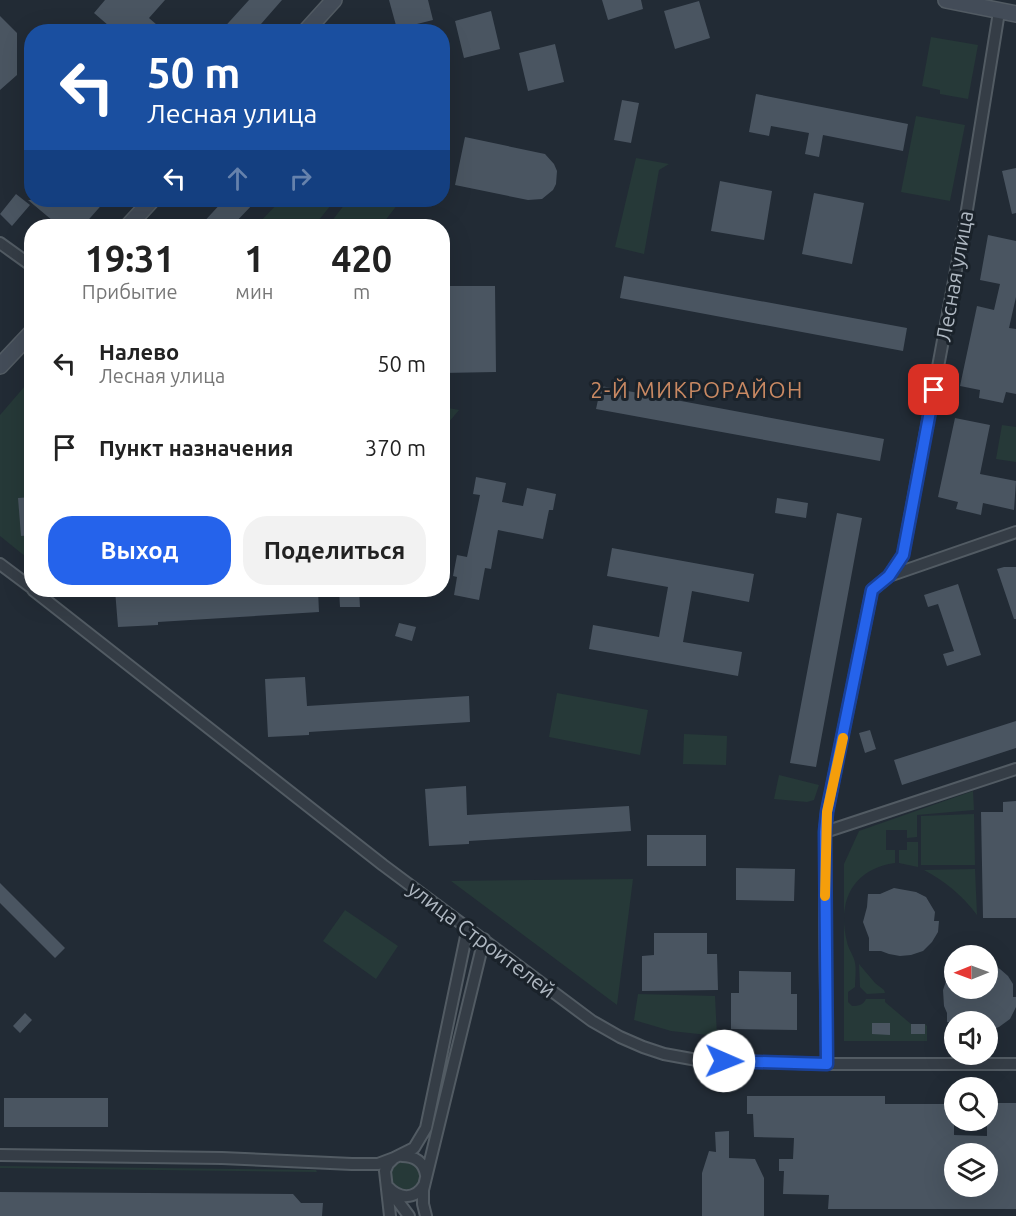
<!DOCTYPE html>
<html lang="ru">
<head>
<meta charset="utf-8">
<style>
	:root { --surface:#fff; --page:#f2f2f2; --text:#222; --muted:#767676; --accent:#2563eb }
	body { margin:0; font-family:Ubuntu,sans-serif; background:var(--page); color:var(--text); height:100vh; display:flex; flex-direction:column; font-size:22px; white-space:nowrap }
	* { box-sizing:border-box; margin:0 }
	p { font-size:20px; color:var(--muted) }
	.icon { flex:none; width:33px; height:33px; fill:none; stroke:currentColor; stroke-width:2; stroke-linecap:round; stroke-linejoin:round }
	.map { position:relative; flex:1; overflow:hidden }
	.panel { position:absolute; left:24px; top:219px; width:426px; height:378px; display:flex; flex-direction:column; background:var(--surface); border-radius:24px; box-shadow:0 6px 24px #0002 }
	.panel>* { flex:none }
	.hud { position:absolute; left:24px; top:24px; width:426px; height:183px; border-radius:24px; box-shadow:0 6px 24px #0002; background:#1a4fa0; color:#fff; overflow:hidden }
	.needle { width:39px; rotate:269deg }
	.buttons { position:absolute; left:944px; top:945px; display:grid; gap:12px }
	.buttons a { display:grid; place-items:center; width:54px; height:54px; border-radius:50%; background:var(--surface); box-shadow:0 6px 24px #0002; font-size:30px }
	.pin { position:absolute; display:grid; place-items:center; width:51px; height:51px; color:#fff; margin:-26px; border-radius:12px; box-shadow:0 3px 9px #0006 }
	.me { position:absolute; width:66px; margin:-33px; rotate:91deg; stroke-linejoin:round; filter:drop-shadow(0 0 4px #0008) }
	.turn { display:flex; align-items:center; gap:21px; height:126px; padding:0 24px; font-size:27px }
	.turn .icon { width:78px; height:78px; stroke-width:2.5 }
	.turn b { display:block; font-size:42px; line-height:51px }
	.lanes { display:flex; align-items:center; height:57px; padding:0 24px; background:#0003; justify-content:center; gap:30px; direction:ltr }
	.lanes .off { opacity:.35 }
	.eta { display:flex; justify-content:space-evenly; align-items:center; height:102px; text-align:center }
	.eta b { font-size:36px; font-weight:700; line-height:42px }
	.button { display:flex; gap:12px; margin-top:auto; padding:12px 24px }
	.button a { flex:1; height:69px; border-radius:24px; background:var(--accent); color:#fff; font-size:24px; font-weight:700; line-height:69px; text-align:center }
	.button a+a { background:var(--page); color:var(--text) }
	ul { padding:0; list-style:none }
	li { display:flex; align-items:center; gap:18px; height:84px; padding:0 24px }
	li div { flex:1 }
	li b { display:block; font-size:22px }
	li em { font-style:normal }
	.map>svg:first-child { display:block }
	.green { fill:#263938 }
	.building { fill:#4a5561; fill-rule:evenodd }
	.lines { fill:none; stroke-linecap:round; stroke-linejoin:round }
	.street-casing { stroke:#525b63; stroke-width:14 }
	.secondary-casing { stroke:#525b63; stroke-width:18 }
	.street { stroke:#353d46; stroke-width:10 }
	.secondary { stroke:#434c58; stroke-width:15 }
	.route-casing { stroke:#184099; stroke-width:15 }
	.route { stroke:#2563eb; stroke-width:10 }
	.slow { stroke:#f59e0b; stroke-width:10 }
	.labels { text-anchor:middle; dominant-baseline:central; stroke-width:6; stroke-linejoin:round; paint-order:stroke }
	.street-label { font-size:21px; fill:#afb8c2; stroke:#1a222a }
	.neighbourhood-label { font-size:22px; letter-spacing:1.5px; fill:#c98963; stroke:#1a222a }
</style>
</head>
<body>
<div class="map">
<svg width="1016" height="1216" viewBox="0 0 1016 1216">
	<rect width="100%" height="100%" fill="#222b35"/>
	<path class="green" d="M 931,37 L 978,45 L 968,99 L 940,94 L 940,90 L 922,86 Z
		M 916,116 L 965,125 L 950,201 L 901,192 Z
		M 636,158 L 669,164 L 659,170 L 644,254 L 615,247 Z
		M 281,200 L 335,200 L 314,226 L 256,226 Z
		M 348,200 L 401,200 L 381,226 L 328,226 Z
		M 31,379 L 31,561 L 0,536 L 0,415 Z
		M 443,407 L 459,410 L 443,429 L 442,407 Z
		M 1002,425 L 1016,427 L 1016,462 L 996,459 Z
		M 557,693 L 648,710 L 640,755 L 549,737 Z
		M 684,734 L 727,736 L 726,765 L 683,764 Z
		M 779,775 L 819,785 L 814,800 L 807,802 L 774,799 Z
		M 973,791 L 974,810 L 917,815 L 917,837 L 907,838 L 907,830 L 886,830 L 886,850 L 895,850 L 895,863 C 852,869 837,902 847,942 C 848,948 852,953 854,959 C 857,967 855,978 855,987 L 848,992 L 848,1002 L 852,1006 C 859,1006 863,1005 866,999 L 885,999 L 885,1002 L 911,1024 L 911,1034 L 925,1034 L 925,1024 L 927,1026 L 927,1041 L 844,1041 L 844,864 L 859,831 Z
		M 974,814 L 975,865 L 921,865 L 921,816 Z
		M 907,842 L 918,842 L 918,867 L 899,863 L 899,850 L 907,850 Z
		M 975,869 L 977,915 C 962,895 946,882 924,870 Z
		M 633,879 L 617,1005 L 451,881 Z
		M 345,910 L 398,946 L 376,979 L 323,941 Z
		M 859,964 L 875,983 L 884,990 L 885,993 L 867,994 L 860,987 Z
		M 638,994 L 715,996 L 717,1036 L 671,1031 L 634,1020 Z
		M390 1176a15 15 0 1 1 30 0a15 15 0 1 1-30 0Z
		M 0,1166 L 316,1170 L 317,1172 L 0,1168 Z"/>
	<path class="building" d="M 105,0 L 165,0 L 149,18 L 165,32 L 116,32 L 94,13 Z
		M 249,0 L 282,0 L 254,32 L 220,32 Z
		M 389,0 L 428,0 L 433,20 L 397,29 Z
		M 602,0 L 641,0 L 643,9 L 608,20 Z
		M 699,1 L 710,38 L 675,49 L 664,11 Z
		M 491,11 L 500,49 L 464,58 L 455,21 Z
		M 0,16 L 17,33 L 17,75 L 0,90 Z
		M 555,44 L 564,82 L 528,91 L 519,53 Z
		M 756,94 L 908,124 L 903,151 L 823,135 L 819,157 L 805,154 L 809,133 L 771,126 L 769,136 L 749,132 Z
		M 622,100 L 639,103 L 631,143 L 614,140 Z
		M 465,137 L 545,154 L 554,164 L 557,171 L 556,184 L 553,190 L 542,199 L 528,200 L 455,185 Z
		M 1016,168 L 1016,213 L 1012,214 L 1002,171 Z
		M 720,181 L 772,191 L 764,240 L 711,231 Z
		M 814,193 L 864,203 L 852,264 L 802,254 Z
		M 16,194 L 30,205 L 12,226 L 0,214 Z
		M 28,200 L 106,200 L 83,226 L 59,226 Z
		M 224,200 L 257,200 L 232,226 L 200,226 Z
		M 988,235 L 1016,241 L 1016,297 L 1009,328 L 1016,329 L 1016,394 L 1006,392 L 1003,403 L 979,398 L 980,390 L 960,386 L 977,306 L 994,310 L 1000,284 L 980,280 Z
		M 624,276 L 907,328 L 903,351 L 620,298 Z
		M 442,286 L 495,286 L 496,372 L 442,373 Z
		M 601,386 L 884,439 L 880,461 L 596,409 Z
		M 955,418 L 990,425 L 980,474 L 1016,481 L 1014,510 L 983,503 L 981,515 L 956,509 L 958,502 L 938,497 Z
		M 476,477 L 506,483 L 502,502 L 523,506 L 527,488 L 556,494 L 553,510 L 549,510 L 543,539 L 498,530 L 491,569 L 485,568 L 479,600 L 454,595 L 457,577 L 453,576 L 457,555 L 467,557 L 480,495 L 473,494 Z
		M 32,497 L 32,535 L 21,536 L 18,498 Z
		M 777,498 L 808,503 L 806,518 L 775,513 Z
		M 837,513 L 862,518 L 816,767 L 790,763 Z
		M 612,548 L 754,574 L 749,602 L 692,591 L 683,642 L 742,652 L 738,676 L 589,649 L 593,625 L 659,637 L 668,587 L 607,576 Z
		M 1004,567 L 1016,567 L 1016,619 L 1014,619 L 997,569 Z
		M 958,584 L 981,655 L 947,666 L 943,654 L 954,651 L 938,604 L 928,607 L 924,595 Z
		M 115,590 L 156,590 L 156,596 L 272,590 L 318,590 L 319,612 L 158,622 L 158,625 L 118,627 Z
		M 339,590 L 359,590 L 360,607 L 340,607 Z
		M 399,623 L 416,627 L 412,641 L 395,636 Z
		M 305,677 L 307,706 L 469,696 L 470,722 L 309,732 L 309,735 L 268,737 L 265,679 Z
		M 1016,721 L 1016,748 L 902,785 L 894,760 Z
		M 870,730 L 876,749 L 865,753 L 859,733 Z
		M 466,786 L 467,815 L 629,806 L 631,831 L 469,841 L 469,844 L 429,846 L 425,789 Z
		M 1016,801 L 1016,918 L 983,918 L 981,812 L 1003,812 L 1003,802 Z
		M 647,835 L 706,835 L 706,866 L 647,866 Z
		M 736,868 L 795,869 L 794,901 L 736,900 Z
		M 0,883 L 65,948 L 55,958 L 0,903 Z
		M 894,888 L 916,892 L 926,897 L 935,912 L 934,921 L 939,921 L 938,932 L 932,942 L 923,951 L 911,955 L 900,956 L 889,954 L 881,951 L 869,951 L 869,938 L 863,922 L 867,907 L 868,894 L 880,894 Z
		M 654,933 L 707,933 L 707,954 L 717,954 L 718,990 L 642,991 L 642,956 L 654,955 Z
		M 987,963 L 1000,969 L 1008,976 L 1013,984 L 1013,997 L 1016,997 L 1016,1007 L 1010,1019 L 999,1027 L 987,1031 L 987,1022 L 947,1022 L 947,1013 L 944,1006 L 943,990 L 952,964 L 954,988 L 987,988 Z
		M 739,971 L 791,972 L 791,994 L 797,994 L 797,1030 L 731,1029 L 731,993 L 739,993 Z
		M 25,1013 L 32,1020 L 20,1033 L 13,1026 Z
		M 872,1023 L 890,1023 L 890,1035 L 872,1034 Z
		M 911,1024 L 925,1024 L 925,1034 L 911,1034 Z
		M 747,1096 L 885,1096 L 885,1104 L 954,1104 L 954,1135 L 987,1136 L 987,1103 L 1016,1103 L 1016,1209 L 828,1209 L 829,1195 L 783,1194 L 784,1171 L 779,1171 L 779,1159 L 793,1159 L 794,1138 L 754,1137 L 753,1114 L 747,1114 ZM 954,1154 L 987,1154 L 987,1186 L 954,1186 Z
		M 4,1098 L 108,1098 L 108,1127 L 4,1127 Z
		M 729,1131 L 729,1158 L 755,1159 L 764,1178 L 764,1216 L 702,1216 L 702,1173 L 709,1151 L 716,1152 L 715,1132 Z
		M 0,1192 L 293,1194 L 301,1203 L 323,1203 L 322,1216 L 0,1216 Z"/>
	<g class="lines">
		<defs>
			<path id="street" d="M 0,243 L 32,266
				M 0,564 L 32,588
				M 889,576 L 1016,532
				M 33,590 L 383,865 L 592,1021 L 620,1037 L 643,1047 L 664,1054 L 697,1060 L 827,1064 L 1016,1064
				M 825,832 L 1016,769
				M 827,1064 L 825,921 L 825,832 L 827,812 L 872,590 L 889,576 L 903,555 L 965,222 L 999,12
				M 0,1155 L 222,1158 L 352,1164 L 378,1164 L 394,1158
				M 402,1156 C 415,1156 424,1162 426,1175
				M 388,1187 C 399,1199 415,1200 424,1185
				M 391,1192 L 409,1216
				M 390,1216 L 385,1171 L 388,1164 L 394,1158 L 414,1148 L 426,1128 L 468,927
				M 426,1216 L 423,1204 L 423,1190 L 484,939"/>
			<path id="secondary" d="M 946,0 L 1016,14
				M 305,32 L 334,0
				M 128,226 L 152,200
				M 0,366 L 32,332"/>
		</defs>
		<use href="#street" class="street-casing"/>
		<use href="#secondary" class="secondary-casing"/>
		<use href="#street" class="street"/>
		<use href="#secondary" class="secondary"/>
	</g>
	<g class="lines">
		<defs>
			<path id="route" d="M 724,1061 L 827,1064 L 825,832 L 827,812 L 872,590 L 889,576 L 903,555 L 934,390"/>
		</defs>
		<use href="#route" class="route-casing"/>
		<use href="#route" class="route"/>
		<path class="slow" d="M 825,896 L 827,812 L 843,738"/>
	</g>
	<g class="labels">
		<g class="street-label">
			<text transform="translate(954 276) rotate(-80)">Лесная улица</text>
			<text transform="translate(482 939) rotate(37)">улица Строителей</text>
		</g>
		<g class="neighbourhood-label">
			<text x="697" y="389">2-Й МИКРОРАЙОН</text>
		</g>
	</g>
</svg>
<div class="buttons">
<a><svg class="needle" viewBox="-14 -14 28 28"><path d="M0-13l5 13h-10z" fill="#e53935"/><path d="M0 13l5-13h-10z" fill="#767676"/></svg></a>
<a><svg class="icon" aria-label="sound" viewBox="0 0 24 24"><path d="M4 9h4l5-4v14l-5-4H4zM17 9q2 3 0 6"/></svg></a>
<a><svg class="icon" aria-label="search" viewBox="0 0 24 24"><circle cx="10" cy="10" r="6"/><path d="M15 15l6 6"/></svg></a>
<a><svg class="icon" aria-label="layers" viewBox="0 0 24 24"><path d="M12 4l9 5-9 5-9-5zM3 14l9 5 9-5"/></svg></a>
</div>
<div class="pin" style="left:934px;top:390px;background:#d93025"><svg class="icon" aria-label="arrive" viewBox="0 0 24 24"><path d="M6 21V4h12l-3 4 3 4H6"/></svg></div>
<svg class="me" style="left:724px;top:1061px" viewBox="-20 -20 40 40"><circle r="19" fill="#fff"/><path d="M0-13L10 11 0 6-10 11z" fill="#2563eb"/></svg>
<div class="hud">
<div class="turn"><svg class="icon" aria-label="left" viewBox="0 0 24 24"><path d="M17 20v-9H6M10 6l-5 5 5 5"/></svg><div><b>50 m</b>Лесная улица</div></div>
<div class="lanes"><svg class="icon" aria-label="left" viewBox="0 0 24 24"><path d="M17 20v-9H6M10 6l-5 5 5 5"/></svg><svg class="icon off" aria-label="ahead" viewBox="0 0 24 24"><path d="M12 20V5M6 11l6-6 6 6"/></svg><svg class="icon off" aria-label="right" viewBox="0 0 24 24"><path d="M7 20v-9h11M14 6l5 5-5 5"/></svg></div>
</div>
<section class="panel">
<div class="eta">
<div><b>19:31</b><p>Прибытие</p></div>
<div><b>1</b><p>мин</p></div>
<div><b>420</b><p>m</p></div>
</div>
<ul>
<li><svg class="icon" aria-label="left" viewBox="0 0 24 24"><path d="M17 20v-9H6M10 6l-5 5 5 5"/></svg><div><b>Налево</b><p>Лесная улица</p></div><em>50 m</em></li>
<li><svg class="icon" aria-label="arrive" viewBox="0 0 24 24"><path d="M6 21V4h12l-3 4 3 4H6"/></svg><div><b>Пункт назначения</b></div><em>370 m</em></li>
</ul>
<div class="button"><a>Выход</a><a>Поделиться</a></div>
</section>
</div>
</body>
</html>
